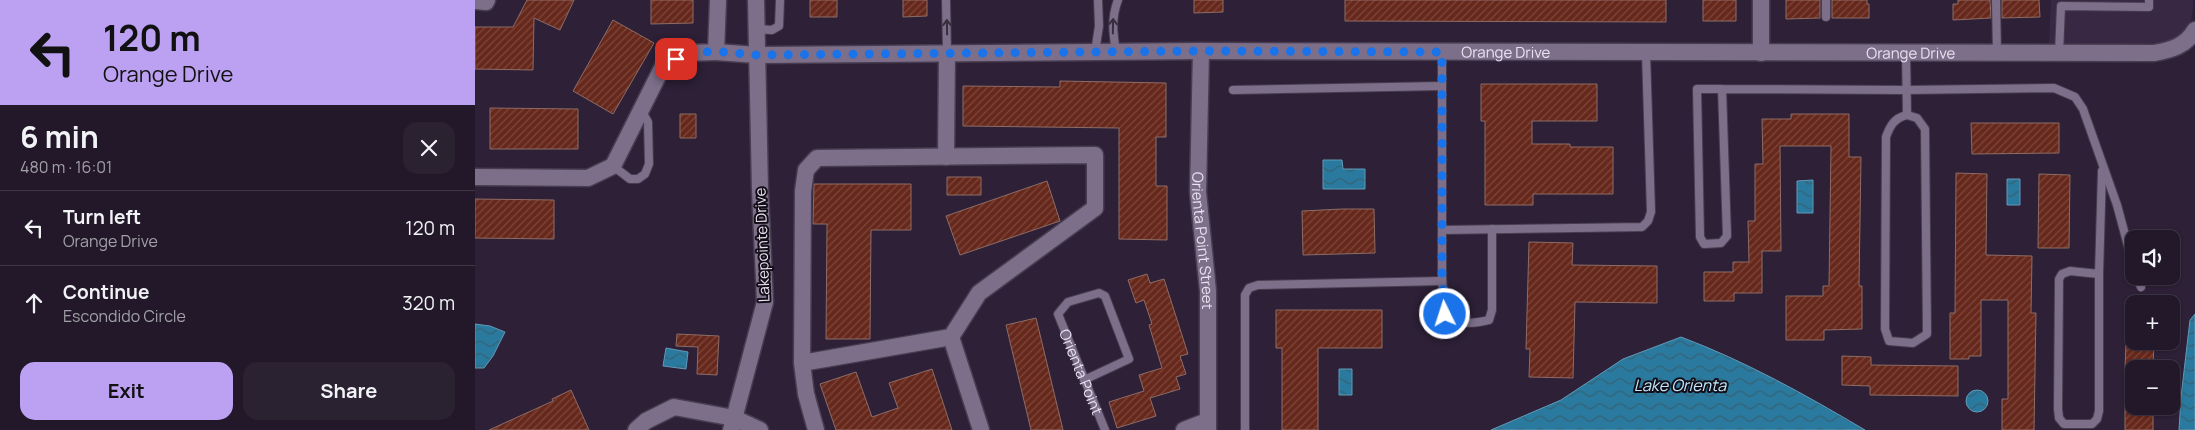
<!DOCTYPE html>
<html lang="en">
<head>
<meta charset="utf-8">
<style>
	:root { --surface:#221829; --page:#2a2131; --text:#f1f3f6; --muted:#a2a0a8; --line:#3f3746; --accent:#bca0f2 }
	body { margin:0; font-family:Manrope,sans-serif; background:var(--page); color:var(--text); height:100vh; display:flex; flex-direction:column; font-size:19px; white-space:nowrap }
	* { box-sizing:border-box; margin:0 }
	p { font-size:16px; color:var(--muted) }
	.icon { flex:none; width:28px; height:28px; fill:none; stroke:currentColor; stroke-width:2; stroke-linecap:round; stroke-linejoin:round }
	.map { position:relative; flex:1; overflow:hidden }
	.panel { display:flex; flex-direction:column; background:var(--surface); width:475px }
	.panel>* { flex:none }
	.banner { background:#bca0f2; color:#111; overflow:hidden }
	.fabs { position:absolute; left:1650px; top:230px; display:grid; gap:10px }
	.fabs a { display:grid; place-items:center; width:55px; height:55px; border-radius:10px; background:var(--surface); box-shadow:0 1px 4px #0004,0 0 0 1px var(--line); font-size:25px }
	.pin { position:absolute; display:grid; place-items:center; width:42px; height:42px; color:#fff; margin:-21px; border-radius:10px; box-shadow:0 2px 8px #0006 }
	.me { position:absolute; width:55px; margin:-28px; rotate:356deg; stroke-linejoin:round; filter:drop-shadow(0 0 4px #0008) }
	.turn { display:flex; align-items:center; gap:18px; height:105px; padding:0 20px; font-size:22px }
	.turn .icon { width:65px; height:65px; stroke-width:2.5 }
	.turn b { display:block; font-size:35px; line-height:42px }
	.round { display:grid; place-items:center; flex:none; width:52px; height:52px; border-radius:15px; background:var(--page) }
	.summary { display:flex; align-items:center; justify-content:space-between; height:85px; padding:0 20px }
	h1 { font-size:30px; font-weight:700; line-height:38px }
	.button { display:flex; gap:10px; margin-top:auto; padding:10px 20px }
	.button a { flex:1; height:58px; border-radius:15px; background:var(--accent); color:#111; font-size:20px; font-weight:700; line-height:58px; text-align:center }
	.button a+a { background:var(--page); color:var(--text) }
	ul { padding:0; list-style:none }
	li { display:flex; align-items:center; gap:15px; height:75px; padding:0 20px; border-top:1px solid var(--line) }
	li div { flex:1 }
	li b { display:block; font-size:19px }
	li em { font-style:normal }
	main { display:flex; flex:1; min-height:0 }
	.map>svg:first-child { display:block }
	.built { fill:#382844 }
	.water { fill:url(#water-waves); stroke:#6399b7 }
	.building { fill:url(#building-hatch); stroke:#8e6c65 }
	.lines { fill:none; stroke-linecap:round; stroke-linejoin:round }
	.service-casing { stroke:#483d50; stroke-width:10 }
	.minor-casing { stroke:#483d50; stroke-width:19 }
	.service { stroke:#7d6f8a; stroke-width:8 }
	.minor { stroke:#7d6f8a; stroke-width:16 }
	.oneway { stroke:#372f3f }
	.route { stroke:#1a73e8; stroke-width:9; stroke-dasharray:0 16.2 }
	.labels { text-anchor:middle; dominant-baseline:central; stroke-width:4; stroke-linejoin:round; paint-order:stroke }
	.street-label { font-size:15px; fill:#e9e1f0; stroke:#120d17 }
	.water-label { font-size:16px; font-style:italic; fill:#c1e8fd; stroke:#120d17 }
</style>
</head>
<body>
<main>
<section class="panel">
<div class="banner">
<div class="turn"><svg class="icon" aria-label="left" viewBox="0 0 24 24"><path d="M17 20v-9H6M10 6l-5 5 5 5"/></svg><div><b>120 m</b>Orange Drive</div></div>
</div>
<div class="summary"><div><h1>6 min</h1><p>480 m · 16:01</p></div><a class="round"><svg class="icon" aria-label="close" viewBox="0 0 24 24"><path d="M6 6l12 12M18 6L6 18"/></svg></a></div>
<ul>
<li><svg class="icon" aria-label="left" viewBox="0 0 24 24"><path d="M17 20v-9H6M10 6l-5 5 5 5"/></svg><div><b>Turn left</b><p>Orange Drive</p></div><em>120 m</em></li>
<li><svg class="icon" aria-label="ahead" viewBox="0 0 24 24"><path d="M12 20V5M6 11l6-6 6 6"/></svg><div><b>Continue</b><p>Escondido Circle</p></div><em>320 m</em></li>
</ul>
<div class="button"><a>Exit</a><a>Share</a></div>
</section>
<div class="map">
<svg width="1720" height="430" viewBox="0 0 1720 430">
	<defs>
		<pattern id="water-waves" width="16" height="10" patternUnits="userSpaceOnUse" patternTransform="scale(1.25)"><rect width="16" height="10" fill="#297a9e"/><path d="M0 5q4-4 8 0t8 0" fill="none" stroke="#366277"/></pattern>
		<pattern id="building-hatch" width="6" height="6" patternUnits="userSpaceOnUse" patternTransform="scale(1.25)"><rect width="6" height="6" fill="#67281c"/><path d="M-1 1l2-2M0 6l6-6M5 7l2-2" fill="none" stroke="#7d473d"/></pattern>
	</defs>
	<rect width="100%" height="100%" fill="#2d2037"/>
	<path class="built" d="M 1576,0 L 1718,0 L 1718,7 L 1716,22 L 1712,29 L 1698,41 L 1657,45 L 1598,45 L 1574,44 Z"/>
	<path class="water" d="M 848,160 L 867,160 L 868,169 L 890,169 L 890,189 L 848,189 Z
		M 1532,179 L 1545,179 L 1545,205 L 1532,205 Z
		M 1338,180 L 1338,213 L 1322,213 L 1322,181 Z
		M 1720,314 L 1720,430 L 1704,430 L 1706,397 L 1715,320 Z
		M 0,324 L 15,326 L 30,332 L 18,356 L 9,368 L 0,368 Z
		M 1206,337 C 1270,361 1331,395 1390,430 L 1016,430 L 1086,400 L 1148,359 Z
		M 191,348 L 213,352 L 211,369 L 188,366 Z
		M 864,369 L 877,369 L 877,395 L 864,395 Z
		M1491 401a11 11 0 1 1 22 0a11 11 0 1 1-22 0Z"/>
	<path class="building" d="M 52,0 L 99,0 L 85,30 L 59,18 L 58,70 L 0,69 L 0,27 L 38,27 Z
		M 176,0 L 218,0 L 218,23 L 176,24 Z
		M 335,0 L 362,0 L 362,17 L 335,17 Z
		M 428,0 L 452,0 L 452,16 L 428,17 Z
		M 719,0 L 748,0 L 748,12 L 719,13 Z
		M 870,0 L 1191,0 L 1191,22 L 870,21 Z
		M 1228,0 L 1261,0 L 1261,21 L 1228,21 Z
		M 1311,0 L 1345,0 L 1345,18 L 1311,19 Z
		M 1357,0 L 1392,0 L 1392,4 L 1394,4 L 1394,18 L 1357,18 Z
		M 1483,0 L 1515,0 L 1516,18 L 1478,20 L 1478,4 L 1483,4 Z
		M 1527,0 L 1564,0 L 1565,17 L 1527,18 Z
		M 138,20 L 179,43 L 138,114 L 98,91 Z
		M 585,81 L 691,83 L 691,137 L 681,137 L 681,186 L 692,186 L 692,240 L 644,239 L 644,128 L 488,126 L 488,86 L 585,87 Z
		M 1006,84 L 1122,84 L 1122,121 L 1057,121 L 1057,144 L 1095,144 L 1095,147 L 1138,147 L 1138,194 L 1058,194 L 1058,205 L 1010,205 L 1010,121 L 1006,121 Z
		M 15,108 L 103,109 L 103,149 L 15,149 Z
		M 205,114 L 221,114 L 221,138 L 205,138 Z
		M 1316,114 L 1374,114 L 1374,157 L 1386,157 L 1384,286 L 1387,286 L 1387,329 L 1349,330 L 1349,340 L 1311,340 L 1311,296 L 1348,296 L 1348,286 L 1354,286 L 1356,146 L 1305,146 L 1306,251 L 1287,251 L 1287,293 L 1259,293 L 1259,301 L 1229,301 L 1229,272 L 1258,272 L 1258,262 L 1274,262 L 1273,221 L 1280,221 L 1280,164 L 1288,164 L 1287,119 L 1316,119 Z
		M 1496,123 L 1584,123 L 1584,153 L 1497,154 Z
		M 1481,173 L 1512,174 L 1511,255 L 1557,256 L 1556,313 L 1561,313 L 1559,430 L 1527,430 L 1527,399 L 1533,399 L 1533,300 L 1506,300 L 1506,356 L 1494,356 L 1494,359 L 1475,359 L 1475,313 L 1480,313 Z
		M 1564,174 L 1595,175 L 1594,248 L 1563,248 Z
		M 472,177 L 506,177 L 506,195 L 472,195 Z
		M 572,181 L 585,221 L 485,255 L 471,216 Z
		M 339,184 L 436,184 L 436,230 L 396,230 L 395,339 L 351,339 L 352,224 L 338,224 Z
		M 0,199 L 79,200 L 79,239 L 0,238 Z
		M 867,209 L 899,209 L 900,253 L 828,255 L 827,211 Z
		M 1054,242 L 1098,243 L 1097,265 L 1182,266 L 1182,303 L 1100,302 L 1098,378 L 1054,377 L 1055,349 L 1051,349 Z
		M 672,274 L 675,283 L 689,279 L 713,354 L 705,356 L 711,374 L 701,377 L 705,389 L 675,398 L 681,416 L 642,428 L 634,402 L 669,391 L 664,375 L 687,368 L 674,325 L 677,324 L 669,300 L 661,303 L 653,280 Z
		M 801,310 L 907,310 L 907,348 L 843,348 L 843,430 L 807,430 L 807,348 L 801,348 Z
		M 561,318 L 588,430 L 556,430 L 531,325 Z
		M 202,334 L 244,336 L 242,375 L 222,374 L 223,347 L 201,346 Z
		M 1651,341 L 1679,341 L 1678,369 L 1650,369 Z
		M 1367,356 L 1396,357 L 1396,365 L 1483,366 L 1483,396 L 1395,395 L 1395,386 L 1367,385 Z
		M 457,369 L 477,430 L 361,430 L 345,384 L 381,372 L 397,417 L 423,408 L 414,383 Z
		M 96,390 L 114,430 L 14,430 L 78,401 L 77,399 Z
		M 1650,406 L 1678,406 L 1678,430 L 1650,430 Z"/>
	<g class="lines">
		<defs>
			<g id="service">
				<path d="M 471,0 L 472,53"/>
				<path d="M 1351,0 L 1351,17"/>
				<path d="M 1521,0 L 1522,53"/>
				<path d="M 281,29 L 297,30 L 304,26 L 305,0"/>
				<path d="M 620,52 L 624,26 L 623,0"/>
				<path d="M 641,52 C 638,33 636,18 643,0"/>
				<path d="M 967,52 L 967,275 L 969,314 C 985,325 997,324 1014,320 L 1017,310 L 1017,229"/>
				<path d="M 1431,53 L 1432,115"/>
				<path d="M 1584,53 L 1586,6 L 1674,7 L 1674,0"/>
				<path d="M 1247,89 L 1252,236 L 1246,243 L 1229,244 L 1225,237 L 1222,89 L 1247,89 L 1431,90 L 1579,88 L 1600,97 L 1608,109 L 1642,205 L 1659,268"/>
				<path d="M 758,90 L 967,86"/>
				<path d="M 1432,115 L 1442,118 L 1450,129 L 1452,334 L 1438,343 L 1414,341 L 1410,329 L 1411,137 C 1415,126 1419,118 1432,115 Z"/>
				<path d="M 138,166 L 155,179 L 163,179 L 170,174 L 174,164 L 173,122 L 166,110"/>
				<path d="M 967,230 L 1167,227 L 1173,221 L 1176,212 L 1171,53"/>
				<path d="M 1624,274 L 1595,271 L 1587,274 L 1584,279 L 1583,409 L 1584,418 L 1589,424 L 1617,424 L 1622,419 L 1624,411 L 1624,274 L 1627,171"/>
				<path d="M 1661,276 L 1666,287"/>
				<path id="s1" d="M 609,380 L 654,359 L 630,296 L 624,293 L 593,302 L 583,314 L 630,430"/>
				<path d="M 770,430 L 770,295 L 774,288 L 783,285 L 967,281"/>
			</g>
			<g id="minor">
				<path d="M 1286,0 L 1286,53"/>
				<path d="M 0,1 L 11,2 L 12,0"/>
				<path id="s2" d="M 726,51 L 723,192 L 733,291 L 733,430"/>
				<path id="s3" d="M 241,52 L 282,55 L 726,51 L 1679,53 C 1696,50 1711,46 1720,30"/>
				<path d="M 471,157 L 472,53"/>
				<path d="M 0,177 L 113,178 L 138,166 L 189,64 L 212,53 L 241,52 L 243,0"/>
				<path d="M 476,337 L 506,430"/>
				<path d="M 327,363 L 476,337 L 504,293 L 620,208 L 620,155 L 342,158 L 331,170 L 328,191 L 327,363 L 331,394 L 341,430"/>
				<path d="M 161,430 L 171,421 L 199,407 L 259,418 L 285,430"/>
				<path d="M 256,430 L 290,302 L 285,190 L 281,0"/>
				<path d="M 709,430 L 732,421"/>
			</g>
		</defs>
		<use href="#service" class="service-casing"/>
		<use href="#minor" class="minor-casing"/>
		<use href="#service" class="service"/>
		<use href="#minor" class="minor"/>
	</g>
	<defs><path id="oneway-shaft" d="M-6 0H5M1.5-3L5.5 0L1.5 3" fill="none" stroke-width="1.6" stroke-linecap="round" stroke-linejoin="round" transform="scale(1.25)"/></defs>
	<g class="oneway">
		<use href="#oneway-shaft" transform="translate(638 26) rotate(-89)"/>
		<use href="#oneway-shaft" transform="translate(472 27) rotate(-91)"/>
	</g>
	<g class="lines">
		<path class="route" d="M 201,59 C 226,47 255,53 282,55 L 726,51 L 967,52 L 967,275 L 970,314"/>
	</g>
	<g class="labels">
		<g class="street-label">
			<text stroke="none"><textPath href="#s3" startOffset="790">Orange Drive</textPath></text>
			<text stroke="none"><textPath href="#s3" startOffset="1195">Orange Drive</textPath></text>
			<text stroke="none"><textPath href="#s2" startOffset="190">Orienta Point Street</textPath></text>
			<text transform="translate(287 245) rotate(-92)">Lakepointe Drive</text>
			<text stroke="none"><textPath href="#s1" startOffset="234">Orienta Point</textPath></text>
		</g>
		<g class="water-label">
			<text x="1205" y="385">Lake Orienta</text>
		</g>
	</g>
</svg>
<div class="fabs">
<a><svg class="icon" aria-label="sound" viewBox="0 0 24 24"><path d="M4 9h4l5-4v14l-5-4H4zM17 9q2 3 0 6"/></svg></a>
<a>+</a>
<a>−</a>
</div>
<div class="pin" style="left:201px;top:59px;background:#d93025"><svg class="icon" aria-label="arrive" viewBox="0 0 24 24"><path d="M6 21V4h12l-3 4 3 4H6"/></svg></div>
<svg class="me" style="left:970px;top:314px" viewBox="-20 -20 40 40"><circle r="17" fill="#1a73e8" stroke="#fff" stroke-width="3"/><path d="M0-11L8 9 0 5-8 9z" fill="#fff"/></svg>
</div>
</main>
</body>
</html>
